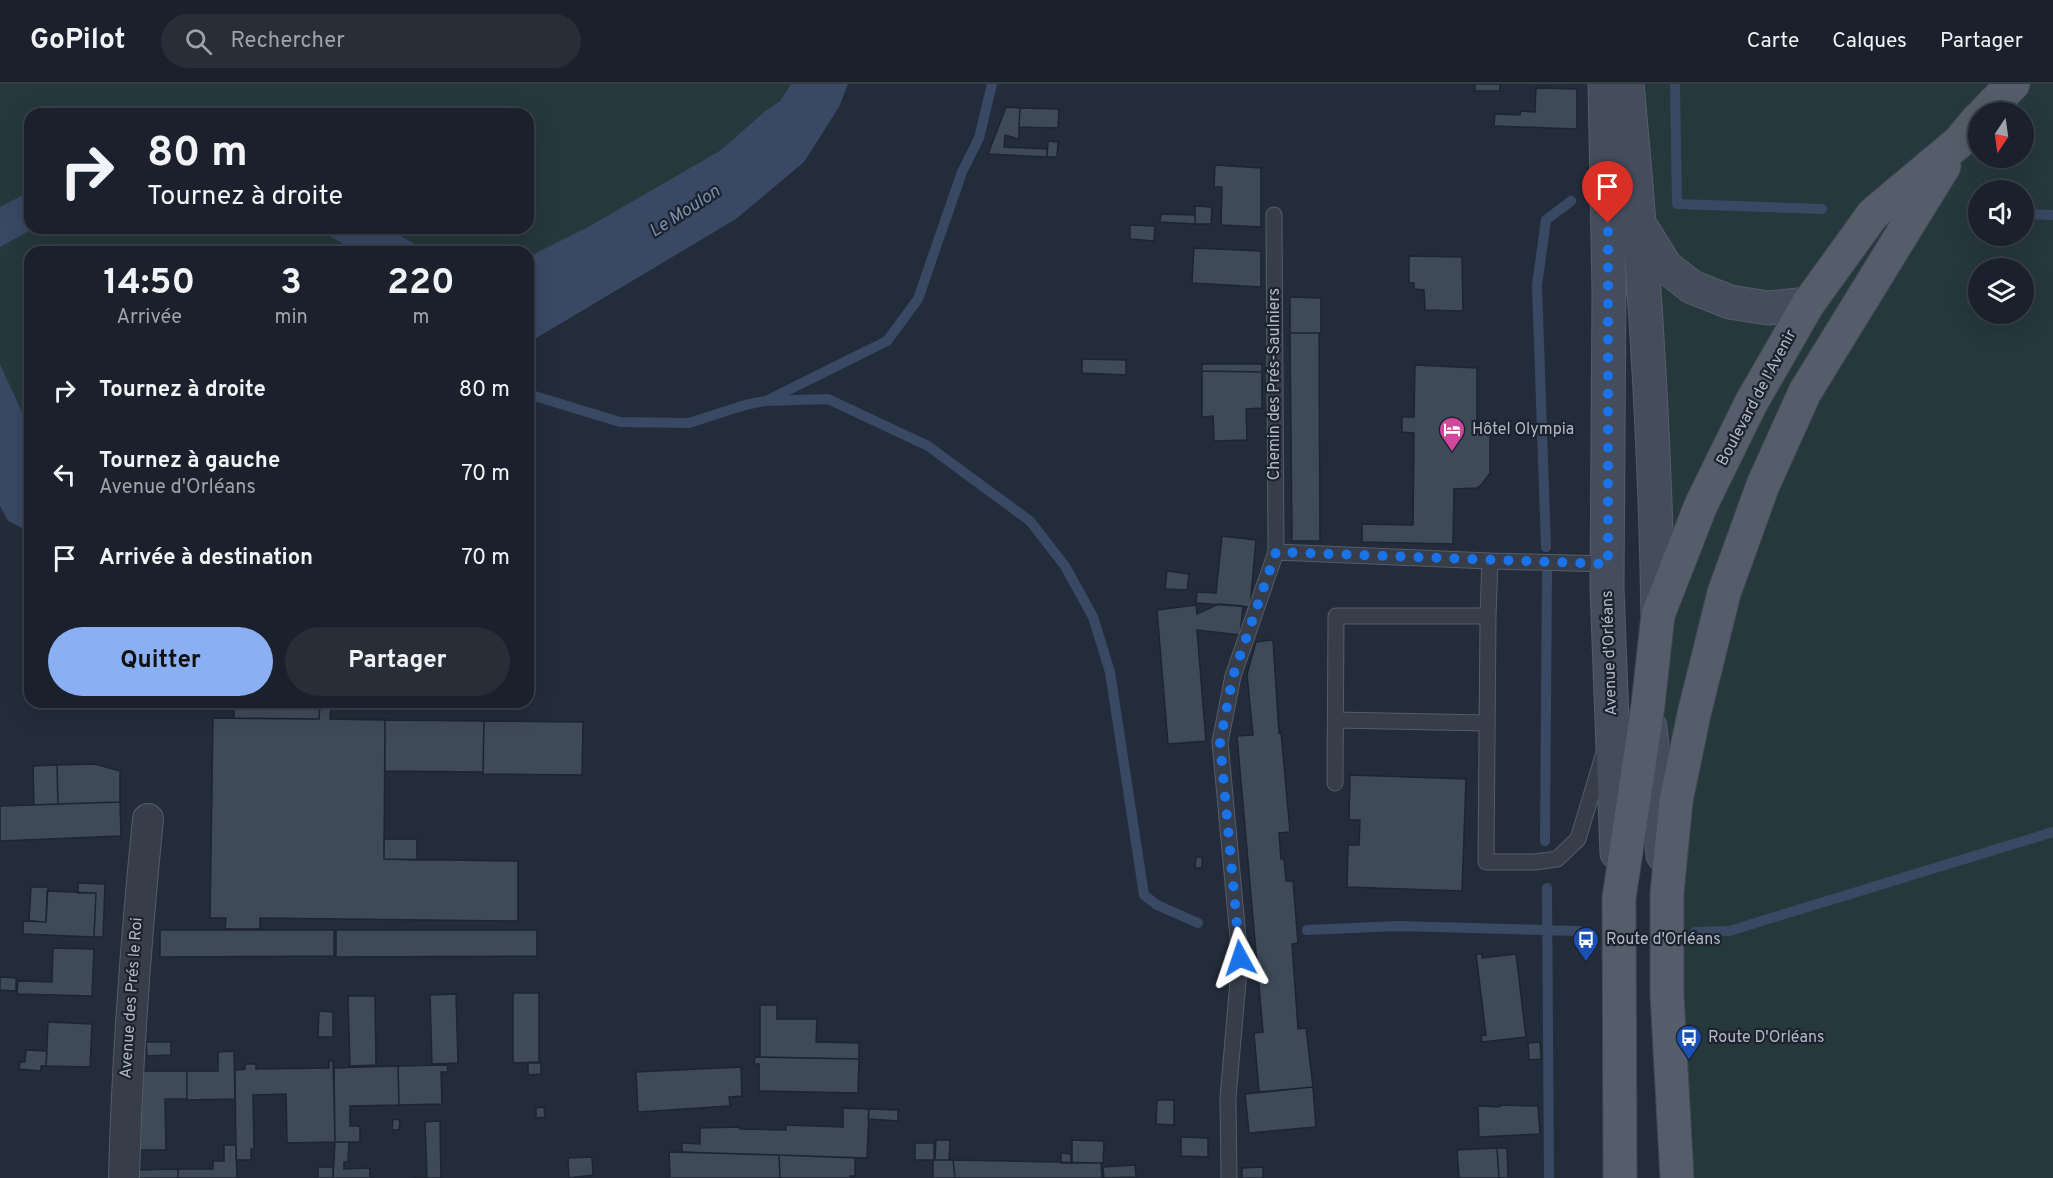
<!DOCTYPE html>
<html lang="fr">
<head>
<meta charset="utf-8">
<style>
	:root { --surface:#1a212c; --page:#272e38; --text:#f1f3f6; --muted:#9fa3a9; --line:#383e48; --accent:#8ab0f3 }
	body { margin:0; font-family:Overpass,sans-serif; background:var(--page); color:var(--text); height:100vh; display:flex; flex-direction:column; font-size:22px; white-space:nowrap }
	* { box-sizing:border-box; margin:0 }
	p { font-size:20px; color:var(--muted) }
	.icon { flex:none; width:33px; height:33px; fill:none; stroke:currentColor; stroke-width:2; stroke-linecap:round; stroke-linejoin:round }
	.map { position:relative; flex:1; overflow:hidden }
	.side { position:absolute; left:24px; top:162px; width:510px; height:462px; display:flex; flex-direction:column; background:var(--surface); border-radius:18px; box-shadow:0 6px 24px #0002,0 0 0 2px var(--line) }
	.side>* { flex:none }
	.hud { position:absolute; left:24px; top:24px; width:510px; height:126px; border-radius:18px; box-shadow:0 6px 24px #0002,0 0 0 2px var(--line); background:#1a212c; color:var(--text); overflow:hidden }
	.needle { width:39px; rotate:193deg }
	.controls { position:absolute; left:1968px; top:18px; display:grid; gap:12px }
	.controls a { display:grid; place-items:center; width:66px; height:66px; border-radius:50%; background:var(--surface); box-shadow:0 6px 24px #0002,0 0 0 2px var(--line); font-size:30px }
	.pin { position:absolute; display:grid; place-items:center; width:51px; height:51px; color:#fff; margin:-62px -26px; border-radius:50% 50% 50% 0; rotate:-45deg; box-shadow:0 0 6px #0007 }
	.pin .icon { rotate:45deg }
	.me { position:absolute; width:66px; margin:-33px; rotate:355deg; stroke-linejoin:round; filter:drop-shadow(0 0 4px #0008) }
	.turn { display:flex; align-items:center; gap:21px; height:126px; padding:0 24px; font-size:27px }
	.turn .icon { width:78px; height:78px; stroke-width:2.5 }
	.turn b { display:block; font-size:42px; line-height:51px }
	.eta { display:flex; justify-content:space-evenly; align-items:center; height:102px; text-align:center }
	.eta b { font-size:36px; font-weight:700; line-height:42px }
	.cta { display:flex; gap:12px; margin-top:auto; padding:12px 24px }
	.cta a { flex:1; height:69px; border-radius:36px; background:var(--accent); color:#111; font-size:24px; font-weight:700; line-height:69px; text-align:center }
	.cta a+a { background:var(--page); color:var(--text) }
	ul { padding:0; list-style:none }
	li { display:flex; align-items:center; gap:18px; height:84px; padding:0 24px }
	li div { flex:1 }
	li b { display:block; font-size:22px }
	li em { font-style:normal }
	header { display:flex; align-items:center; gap:36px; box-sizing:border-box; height:84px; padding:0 30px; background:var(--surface); border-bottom:2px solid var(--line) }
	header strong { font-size:28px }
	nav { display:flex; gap:33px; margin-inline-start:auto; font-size:21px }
	.search { width:420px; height:54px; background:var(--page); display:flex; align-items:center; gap:15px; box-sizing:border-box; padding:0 21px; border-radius:33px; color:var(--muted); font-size:22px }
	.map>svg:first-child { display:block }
	.green { fill:#25383b; fill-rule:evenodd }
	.water { fill:#394963 }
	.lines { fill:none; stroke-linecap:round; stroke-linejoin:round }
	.stream { stroke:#394963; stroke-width:10 }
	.building { fill:#3f4a59; stroke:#1e2531; stroke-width:1.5 }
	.service-casing { stroke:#555c68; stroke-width:17 }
	.minor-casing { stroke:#555c68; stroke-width:32 }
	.secondary-casing { stroke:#555c68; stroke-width:35 }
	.primary-casing { stroke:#404753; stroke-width:35 }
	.service { stroke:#373e4a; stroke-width:15 }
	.minor { stroke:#373e4a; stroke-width:30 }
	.secondary { stroke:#454d5d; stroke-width:33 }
	.primary { stroke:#555d6a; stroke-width:33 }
	.route { stroke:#1a73e8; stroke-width:10; stroke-dasharray:0 18 }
	.labels { text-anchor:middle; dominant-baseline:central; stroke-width:4.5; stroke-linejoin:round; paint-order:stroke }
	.street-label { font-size:16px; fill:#b2b9c6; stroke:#1c232f }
	.poi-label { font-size:16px; fill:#b2b9c6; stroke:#1c232f; text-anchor:start }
	.water-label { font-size:18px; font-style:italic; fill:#7b8fad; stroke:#1c232f }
</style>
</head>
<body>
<header>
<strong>GoPilot</strong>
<div class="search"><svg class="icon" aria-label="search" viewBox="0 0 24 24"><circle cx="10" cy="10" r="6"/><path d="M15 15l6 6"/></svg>Rechercher</div>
<nav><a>Carte</a><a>Calques</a><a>Partager</a></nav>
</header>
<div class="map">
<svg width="2053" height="1094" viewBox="0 0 2053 1094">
	<rect width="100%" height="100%" fill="#232c3a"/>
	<path class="green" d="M 0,0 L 791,0 L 780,17 L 764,28 L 721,66 L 588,143 L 528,173 L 528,168 L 428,168 L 387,144 L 528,144 L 528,30 L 30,30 L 30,107 L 0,123 Z
		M 1633,0 L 2053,0 L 2053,1094 L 1677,1094 ZM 1978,28 L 2024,28 L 2024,74 L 1978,74 ZM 1978,106 L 2024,106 L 2024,152 L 1978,152 ZM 1978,184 L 2024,184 L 2024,230 L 1978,230 Z
		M 34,144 L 315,144 L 358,168 L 30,168 L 30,345 L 0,280 L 0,163 Z"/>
	<path class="water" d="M 791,0 L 848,0 L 839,23 L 804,78 L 736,135 L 528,259 L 528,173 L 588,143 L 721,66 L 764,28 L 780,17 Z
		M 30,107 L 30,144 L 34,144 L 0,163 L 0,123 Z
		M 315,144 L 387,144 L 428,168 L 358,168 Z
		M 0,280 L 30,345 L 30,448 L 8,437 L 0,422 Z"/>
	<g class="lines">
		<path class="stream" d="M 1675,0 L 1677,120 L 1822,125
			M 2024,130 L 2053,131
			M 528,310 L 620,338 L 689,339 L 745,321 L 765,317 L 828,315 L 928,362 L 1030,437 L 1065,482 L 1093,533 L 1110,588 L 1144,811 L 1157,821 L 1198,839
			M 768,316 L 887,257 L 918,215 L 962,88 L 979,54 L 992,0
			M 1546,463 L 1537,201 L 1546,136 L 1571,117
			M 1545,757 L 1547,488
			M 1547,804 L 1549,1094
			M 1307,846 L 1398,842 L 1579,847
			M 1695,848 L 1729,847 L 2053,748"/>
	</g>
	<path class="building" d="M 1475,0 L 1500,0 L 1500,7 L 1475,7 Z
		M 1536,4 L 1577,5 L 1577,45 L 1494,42 L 1495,30 L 1520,31 L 1521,27 L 1535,28 Z
		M 1006,23 L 1020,24 L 1019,43 L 1019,55 L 1005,51 L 1004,63 L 1047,65 L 1047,73 L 988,70 Z
		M 1020,24 L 1059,25 L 1058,44 L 1019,43 Z
		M 1048,57 L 1058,58 L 1057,73 L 1047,73 Z
		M 1215,81 L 1261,84 L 1261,143 L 1221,141 L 1222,103 L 1214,103 Z
		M 1195,122 L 1212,123 L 1211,140 L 1195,140 Z
		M 1161,130 L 1195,131 L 1195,140 L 1160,138 Z
		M 1130,141 L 1155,142 L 1154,157 L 1130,155 Z
		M 1194,164 L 1261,167 L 1261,203 L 1192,199 Z
		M 1409,172 L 1462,173 L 1463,227 L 1425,226 L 1424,206 L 1414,205 L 1414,199 L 1409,199 Z
		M 1290,213 L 1321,214 L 1321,249 L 1290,249 Z
		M 1290,249 L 1319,249 L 1320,457 L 1292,457 Z
		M 1082,275 L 1126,276 L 1126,291 L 1082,289 Z
		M 1202,280 L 1262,280 L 1262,288 L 1202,287 Z
		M 1415,281 L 1477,284 L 1477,348 L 1490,348 L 1490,389 L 1482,400 L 1477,404 L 1454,405 L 1453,460 L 1362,458 L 1362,440 L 1413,441 L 1414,349 L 1402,348 L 1402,333 L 1414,333 Z
		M 1202,287 L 1262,288 L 1262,324 L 1246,325 L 1247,356 L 1214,357 L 1213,332 L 1202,333 Z
		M 1222,452 L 1256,456 L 1250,523 L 1196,519 L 1197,508 L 1216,509 Z
		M 1167,487 L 1189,490 L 1187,506 L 1165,505 Z
		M 1219,520 L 1243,522 L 1240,551 L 1197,546 L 1206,657 L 1168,660 L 1157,526 L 1196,521 L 1197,530 Z
		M 1273,556 L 1279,649 L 1281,648 L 1290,748 L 1279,749 L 1281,775 L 1284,775 L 1286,797 L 1293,797 L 1298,859 L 1292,860 L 1298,945 L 1306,944 L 1313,1003 L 1259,1008 L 1254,949 L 1263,948 L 1237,652 L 1253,651 L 1247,590 L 1256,558 Z
		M 234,622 L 320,622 L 319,635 L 234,634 Z
		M 320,622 L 331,623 L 330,635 L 385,636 L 384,775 L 518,777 L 518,837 L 260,834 L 260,845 L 225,845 L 226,834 L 210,834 L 213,634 L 319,635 Z
		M 385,636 L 484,637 L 483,688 L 385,687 Z
		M 484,637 L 583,638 L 582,691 L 483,690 Z
		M 95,680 L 120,687 L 120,718 L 58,720 L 57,681 Z
		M 57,681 L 58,720 L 34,721 L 33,682 Z
		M 1350,691 L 1466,695 L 1462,807 L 1347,803 L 1348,761 L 1359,761 L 1360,736 L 1349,736 Z
		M 120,718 L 121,752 L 0,757 L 0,722 Z
		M 384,755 L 417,755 L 417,776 L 384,775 Z
		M 1196,773 L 1202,773 L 1202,784 L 1195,784 Z
		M 78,799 L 105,800 L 103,853 L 94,853 L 96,809 L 78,809 Z
		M 31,803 L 48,803 L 46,838 L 29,837 Z
		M 47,807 L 96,809 L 94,853 L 23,850 L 23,837 L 46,838 Z
		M 160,846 L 334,846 L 334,872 L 160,873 Z
		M 336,846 L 537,846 L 537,872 L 336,873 Z
		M 53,864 L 94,865 L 92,912 L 17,910 L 18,897 L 52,898 Z
		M 1476,870 L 1482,870 L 1482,874 L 1516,870 L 1526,953 L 1482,958 L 1481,952 L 1486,951 Z
		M 0,893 L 16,894 L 16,907 L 0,906 Z
		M 513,909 L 539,909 L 539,978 L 513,979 Z
		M 456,910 L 458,979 L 432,980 L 430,911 Z
		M 348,912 L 375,912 L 376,981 L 350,982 Z
		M 760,921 L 777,921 L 777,935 L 817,935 L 816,958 L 859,959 L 859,975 L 760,973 Z
		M 319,927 L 333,928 L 333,953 L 318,953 Z
		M 48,938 L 92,940 L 90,983 L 46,982 Z
		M 146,958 L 171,958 L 171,971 L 147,972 Z
		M 1540,958 L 1541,975 L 1529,976 L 1528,959 Z
		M 26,966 L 47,967 L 46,982 L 41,982 L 41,987 L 19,985 L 20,978 L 25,978 Z
		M 234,967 L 235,1015 L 187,1016 L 187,987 L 218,987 L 218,968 Z
		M 755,973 L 859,975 L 858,1009 L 759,1007 L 759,980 L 754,980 Z
		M 329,977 L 333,977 L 335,1058 L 287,1059 L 286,1010 L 253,1011 L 254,1065 L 251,1065 L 251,1076 L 236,1076 L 235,986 L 245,985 L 245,980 L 256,980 L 256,985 L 329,984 Z
		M 528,979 L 541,979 L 541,990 L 528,991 Z
		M 447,981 L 448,988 L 441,988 L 442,1020 L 399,1021 L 398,982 Z
		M 398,982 L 399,1021 L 350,1022 L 350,1042 L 360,1042 L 360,1058 L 335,1058 L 334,984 Z
		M 741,983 L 742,1012 L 729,1013 L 730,1022 L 638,1028 L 636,988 Z
		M 137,987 L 187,987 L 187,1015 L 165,1015 L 166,1066 L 138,1066 Z
		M 1313,1003 L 1316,1043 L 1249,1049 L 1245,1010 Z
		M 1157,1016 L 1174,1016 L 1174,1041 L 1156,1040 Z
		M 1500,1021 L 1538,1022 L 1540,1050 L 1479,1053 L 1478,1022 L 1500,1023 Z
		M 544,1023 L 545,1033 L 536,1034 L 536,1024 Z
		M 843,1024 L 869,1025 L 867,1074 L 682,1068 L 682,1059 L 700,1060 L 700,1044 L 740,1043 L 740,1045 L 786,1046 L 786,1041 L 843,1043 Z
		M 869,1025 L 898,1026 L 898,1037 L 868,1035 Z
		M 393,1035 L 400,1036 L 399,1046 L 392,1046 Z
		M 440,1037 L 441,1094 L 413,1094 L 427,1093 L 425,1038 Z
		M 1181,1053 L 1208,1054 L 1208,1073 L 1181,1072 Z
		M 936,1056 L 950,1056 L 949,1076 L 935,1076 Z
		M 1072,1056 L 1104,1057 L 1103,1079 L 1072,1079 Z
		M 335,1058 L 349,1058 L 348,1078 L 344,1078 L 344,1085 L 370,1084 L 370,1094 L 333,1094 Z
		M 915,1059 L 934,1059 L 934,1076 L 915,1076 Z
		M 224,1061 L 236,1061 L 237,1094 L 178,1094 L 178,1085 L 213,1085 L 213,1077 L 224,1077 Z
		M 1497,1064 L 1499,1094 L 1459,1094 L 1457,1066 Z
		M 1497,1064 L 1507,1064 L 1508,1094 L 1499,1094 Z
		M 669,1068 L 779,1071 L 780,1094 L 670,1094 Z
		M 1061,1069 L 1071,1070 L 1071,1079 L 1061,1079 Z
		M 779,1071 L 855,1074 L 855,1092 L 850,1092 L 850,1094 L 780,1094 Z
		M 592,1073 L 593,1091 L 569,1094 L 568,1074 Z
		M 933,1076 L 953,1076 L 955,1094 L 933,1094 Z
		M 953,1076 L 1101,1079 L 1102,1094 L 955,1094 Z
		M 1135,1081 L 1136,1093 L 1104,1094 L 1103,1083 Z
		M 318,1083 L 333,1083 L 333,1094 L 318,1094 Z
		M 1263,1083 L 1263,1094 L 1242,1094 L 1242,1084 Z
		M 178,1085 L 178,1094 L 137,1094 L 137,1086 Z"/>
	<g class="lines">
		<defs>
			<path id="service" d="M 1276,468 L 1490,477
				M 1336,636 L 1487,639
				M 1603,672 L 1578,755 L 1557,775 L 1535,778 L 1486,778 L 1488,532 L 1490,477 L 1608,480
				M 1335,699 L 1336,532 L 1488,532
				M 1229,1094 L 1228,1013 L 1240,875 L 1220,658 L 1233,592 L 1276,468 L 1274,131"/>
			<path id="minor" d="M 124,1094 C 127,974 136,855 148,735"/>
			<path id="secondary" d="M 1605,0 L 1609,208 L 1607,504 L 1617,769
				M 1627,0 C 1644,176 1655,353 1658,531
				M 1643,146 L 1666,183 L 1692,203 L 1730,218 L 1768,224 L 1808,220
				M 1650,643 L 1663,771"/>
			<path id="primary" d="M 1985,28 L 2013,0
				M 1620,1094 L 1619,814 L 1648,621 L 1658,531 L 1701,421 L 1751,319 L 1808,220 L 1873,130 L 1959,58 L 1978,35
				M 1677,1094 L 1667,910 L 1667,809 L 1676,717 L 1694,630 L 1724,509 L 1763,401 L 1805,308 L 1944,82"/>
		</defs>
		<use href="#service" class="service-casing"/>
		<use href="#minor" class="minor-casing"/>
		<use href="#secondary" class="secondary-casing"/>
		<use href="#primary" class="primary-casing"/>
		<use href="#service" class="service"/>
		<use href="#minor" class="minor"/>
		<use href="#secondary" class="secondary"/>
		<use href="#primary" class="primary"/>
	</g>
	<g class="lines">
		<path class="route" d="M 1240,874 L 1220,658 L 1233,592 L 1276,468 L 1608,480 L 1608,139"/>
	</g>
	<defs>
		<symbol id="hotel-pin" viewBox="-11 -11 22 30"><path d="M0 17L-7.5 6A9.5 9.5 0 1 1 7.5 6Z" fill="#d1479c" stroke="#1c232f"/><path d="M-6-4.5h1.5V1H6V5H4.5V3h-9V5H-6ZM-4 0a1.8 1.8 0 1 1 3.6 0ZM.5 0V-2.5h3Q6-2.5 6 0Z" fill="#fff"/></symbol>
		<symbol id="bus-pin" viewBox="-11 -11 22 30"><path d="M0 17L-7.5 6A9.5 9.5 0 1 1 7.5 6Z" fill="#1a4fb4" stroke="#1c232f"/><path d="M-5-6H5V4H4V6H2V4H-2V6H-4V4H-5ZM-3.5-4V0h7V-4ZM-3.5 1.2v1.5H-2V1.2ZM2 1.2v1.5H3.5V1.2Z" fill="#fff"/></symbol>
	</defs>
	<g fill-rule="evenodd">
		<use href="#hotel-pin" x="1437" y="331" width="30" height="40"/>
		<use href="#bus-pin" x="1571" y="841" width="30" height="40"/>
		<use href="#bus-pin" x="1674" y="939" width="30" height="40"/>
	</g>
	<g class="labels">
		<g class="street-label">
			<text transform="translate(1275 300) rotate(-90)">Chemin des Prés-Saulniers</text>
			<text transform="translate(1757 314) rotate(-62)">Boulevard de l'Avenir</text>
			<text transform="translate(1610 569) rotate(-92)">Avenue d'Orléans</text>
			<text transform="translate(132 914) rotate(-86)">Avenue des Prés le Roi</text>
		</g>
		<g class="poi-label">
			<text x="1472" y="346">Hôtel Olympia</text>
			<text x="1606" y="856">Route d'Orléans</text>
			<text x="1708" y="954">Route D'Orléans</text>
		</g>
		<g class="water-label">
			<text transform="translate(685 128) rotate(-33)">Le Moulon</text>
		</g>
	</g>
</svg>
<div class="controls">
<a><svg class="needle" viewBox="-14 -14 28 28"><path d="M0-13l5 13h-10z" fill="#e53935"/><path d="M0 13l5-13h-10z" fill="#9fa3a9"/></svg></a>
<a><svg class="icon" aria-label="sound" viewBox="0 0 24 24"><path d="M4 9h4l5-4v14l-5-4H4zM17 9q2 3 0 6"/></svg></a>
<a><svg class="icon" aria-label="layers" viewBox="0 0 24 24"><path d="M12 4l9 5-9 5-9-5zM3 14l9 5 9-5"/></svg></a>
</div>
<div class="pin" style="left:1608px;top:139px;background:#d93025"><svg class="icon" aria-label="arrive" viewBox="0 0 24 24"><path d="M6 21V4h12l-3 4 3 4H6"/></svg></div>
<svg class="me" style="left:1240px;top:874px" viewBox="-20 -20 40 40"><path d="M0-17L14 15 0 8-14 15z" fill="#1a73e8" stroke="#fff" stroke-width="4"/></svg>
<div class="hud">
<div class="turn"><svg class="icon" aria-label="right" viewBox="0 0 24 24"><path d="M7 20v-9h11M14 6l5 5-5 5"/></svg><div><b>80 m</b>Tournez à droite</div></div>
</div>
<section class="side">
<div class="eta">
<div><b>14:50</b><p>Arrivée</p></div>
<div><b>3</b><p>min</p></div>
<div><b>220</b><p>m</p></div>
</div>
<ul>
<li><svg class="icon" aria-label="right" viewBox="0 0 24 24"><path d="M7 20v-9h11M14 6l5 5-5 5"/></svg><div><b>Tournez à droite</b></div><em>80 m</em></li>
<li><svg class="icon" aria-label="left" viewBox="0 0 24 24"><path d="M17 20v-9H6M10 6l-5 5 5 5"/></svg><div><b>Tournez à gauche</b><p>Avenue d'Orléans</p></div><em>70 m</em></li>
<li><svg class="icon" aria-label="arrive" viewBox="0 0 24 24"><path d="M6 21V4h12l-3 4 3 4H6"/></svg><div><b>Arrivée à destination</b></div><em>70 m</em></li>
</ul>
<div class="cta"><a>Quitter</a><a>Partager</a></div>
</section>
</div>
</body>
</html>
